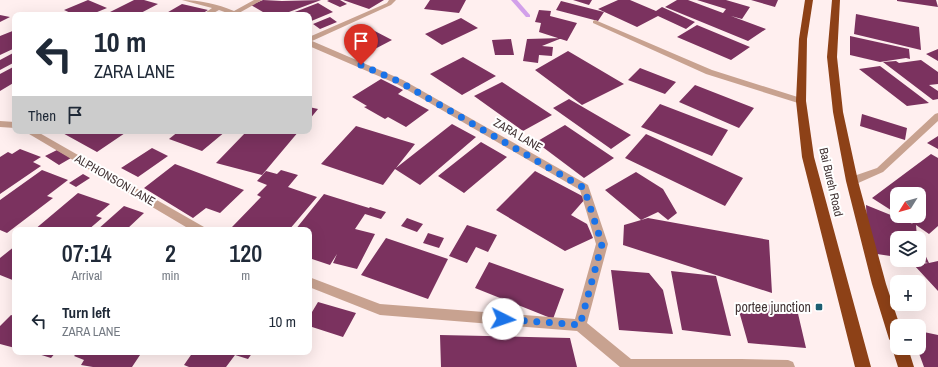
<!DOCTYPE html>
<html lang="en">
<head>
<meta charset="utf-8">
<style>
	:root { --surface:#fff; --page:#f6f6f7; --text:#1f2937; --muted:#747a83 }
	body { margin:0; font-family:"Archivo Narrow",sans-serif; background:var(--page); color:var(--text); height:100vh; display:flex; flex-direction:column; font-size:15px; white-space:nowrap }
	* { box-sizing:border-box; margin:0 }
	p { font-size:13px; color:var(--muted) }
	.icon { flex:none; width:22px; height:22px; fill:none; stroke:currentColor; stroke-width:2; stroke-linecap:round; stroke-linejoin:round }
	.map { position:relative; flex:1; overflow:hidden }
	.details { position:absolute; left:12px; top:227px; width:300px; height:128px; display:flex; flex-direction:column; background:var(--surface); border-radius:8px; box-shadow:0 4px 16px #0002 }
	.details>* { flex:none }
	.hud { position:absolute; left:12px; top:12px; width:300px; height:122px; border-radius:8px; box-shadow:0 4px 16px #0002; background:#fff; color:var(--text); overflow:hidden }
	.needle { width:26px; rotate:233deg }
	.fabs { position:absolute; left:890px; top:187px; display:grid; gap:8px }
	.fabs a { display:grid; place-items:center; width:36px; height:36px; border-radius:8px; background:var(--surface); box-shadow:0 4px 16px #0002; font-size:20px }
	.pin { position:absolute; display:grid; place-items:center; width:34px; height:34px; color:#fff; margin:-41px -17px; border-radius:50% 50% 50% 0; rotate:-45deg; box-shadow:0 0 4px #0007 }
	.pin .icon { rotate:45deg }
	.me { position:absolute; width:44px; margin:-22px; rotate:94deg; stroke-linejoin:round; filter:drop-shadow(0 0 3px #0008) }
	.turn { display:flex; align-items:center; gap:14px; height:84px; padding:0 16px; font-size:18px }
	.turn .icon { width:52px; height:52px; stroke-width:2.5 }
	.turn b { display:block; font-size:28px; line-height:34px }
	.then { display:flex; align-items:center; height:38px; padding:0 16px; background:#0003; gap:8px; font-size:15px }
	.eta { display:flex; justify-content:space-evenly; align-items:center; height:68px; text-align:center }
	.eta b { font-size:24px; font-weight:600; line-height:28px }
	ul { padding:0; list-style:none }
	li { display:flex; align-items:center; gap:12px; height:52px; padding:0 16px }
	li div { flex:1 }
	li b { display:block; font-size:15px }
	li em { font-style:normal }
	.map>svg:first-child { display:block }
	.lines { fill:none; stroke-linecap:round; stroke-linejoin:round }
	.stream { fill:#d2a0ea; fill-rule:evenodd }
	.building { fill:#7b325f }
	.minor { fill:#c8a290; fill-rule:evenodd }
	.highway { fill:#8d4117; fill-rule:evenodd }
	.route { stroke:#1a73e8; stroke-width:7; stroke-dasharray:0 12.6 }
	.poi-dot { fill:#1c5e72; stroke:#fff; stroke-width:1.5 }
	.labels { text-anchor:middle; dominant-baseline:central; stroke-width:4; stroke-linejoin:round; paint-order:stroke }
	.street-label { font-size:12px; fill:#433435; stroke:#fff }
	.near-poi-label { font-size:14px; fill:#433435; stroke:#fff; text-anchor:end }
</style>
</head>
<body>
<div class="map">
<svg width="938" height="367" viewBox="0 0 938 367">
	<rect width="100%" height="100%" fill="#ffefef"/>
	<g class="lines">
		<path class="stream" d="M 511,0 L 517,0 L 530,15 L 530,17 L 526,17 Z"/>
	</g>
	<path class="building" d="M 88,0 L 107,8 L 90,15 L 75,15 L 64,10 Z
		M 134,0 L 144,0 L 158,4 L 137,15 L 104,15 Z
		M 263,0 L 282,1 L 321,0 L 281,15 L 268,15 L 251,5 Z
		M 329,0 L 340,0 L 347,4 L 340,7 L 327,1 Z
		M 343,0 L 384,0 L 369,9 Z
		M 430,0 L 466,0 L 459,13 L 424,9 Z
		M 573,0 L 592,0 L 589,5 Z
		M 618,0 L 630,0 L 656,11 L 662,7 L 695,22 L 686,29 L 658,16 L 637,27 L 598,9 Z
		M 677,0 L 688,0 L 723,13 L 726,9 L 697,0 L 726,0 L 750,7 L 742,19 L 731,16 L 766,29 L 748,41 L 665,7 Z
		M 751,0 L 778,0 L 775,7 Z
		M 897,0 L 936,0 L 938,7 L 897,1 Z
		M 561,1 L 604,12 L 598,21 L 556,10 Z
		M 318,3 L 333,12 L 309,22 L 309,15 L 287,15 Z
		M 182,4 L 208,10 L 200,15 L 163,15 Z
		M 539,10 L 551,11 L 550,16 L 577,23 L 567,41 L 539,32 L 541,23 L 535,22 Z
		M 856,14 L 919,27 L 921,50 L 854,34 Z
		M 0,15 L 10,17 L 0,22 Z
		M 330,17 L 337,22 L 320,29 L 313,24 Z
		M 461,18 L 478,28 L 442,45 L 425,34 Z
		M 697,25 L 750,47 L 731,60 L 677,37 Z
		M 369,28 L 392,40 L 371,51 L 348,38 Z
		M 15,30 L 15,48 L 0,55 L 0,36 Z
		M 850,36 L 909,49 L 910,59 L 906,58 L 880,62 L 850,55 Z
		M 562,38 L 542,46 L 553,47 L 552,56 L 539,55 L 538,63 L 523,61 L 527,39 Z
		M 511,39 L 514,55 L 495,55 L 492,40 Z
		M 938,49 L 938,61 L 926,54 Z
		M 568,51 L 624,84 L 582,105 L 535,70 Z
		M 15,52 L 15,62 L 0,70 L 0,60 Z
		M 463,57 L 496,76 L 462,95 L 430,74 Z
		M 921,60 L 938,72 L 938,84 L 929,85 L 938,91 L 938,99 L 933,100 L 883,62 L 896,61 L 899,63 Z
		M 15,66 L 15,82 L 0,91 L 0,74 Z
		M 880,66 L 929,103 L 907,106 L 859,69 Z
		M 640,68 L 676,82 L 665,94 L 628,80 Z
		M 381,79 L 403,90 L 398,94 L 429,110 L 406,127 L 388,117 L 385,119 L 364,107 L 367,106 L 352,97 Z
		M 502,82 L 552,115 L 523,131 L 474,96 Z
		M 695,85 L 754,108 L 739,128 L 679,102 Z
		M 569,99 L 631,135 L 611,149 L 553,108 Z
		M 660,104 L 728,130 L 712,156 L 641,127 Z
		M 309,107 L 318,109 L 309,120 Z
		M 862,114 L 907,128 L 905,140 L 860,126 Z
		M 452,124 L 476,137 L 420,185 L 395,169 L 383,185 L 321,164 L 356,126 L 415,144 L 396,168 Z
		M 565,125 L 614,158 L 584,178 L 536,142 Z
		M 59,131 L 128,131 L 97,152 Z
		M 179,131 L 226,131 L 202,151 L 169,139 Z
		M 247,131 L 299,131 L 262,175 L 216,163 Z
		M 646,134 L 743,178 L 725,206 L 625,158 Z
		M 938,136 L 938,149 L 927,143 Z
		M 481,142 L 507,157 L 464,193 L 438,176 Z
		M 152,148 L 168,156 L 138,177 L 121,168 Z
		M 20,149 L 41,157 L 33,162 L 41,166 L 0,194 L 0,157 L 8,152 L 12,154 Z
		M 57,150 L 71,158 L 59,165 L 45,156 Z
		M 931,154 L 938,158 L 938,226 L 929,234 L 916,225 L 917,238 L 897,238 L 897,257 L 877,254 L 867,227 L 866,205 L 913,224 L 900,216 L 919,216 L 919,194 L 897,194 L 897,214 L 872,198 Z
		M 175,164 L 244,190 L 220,213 L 206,208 L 193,218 L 144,188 Z
		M 42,170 L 68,180 L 47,196 L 53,198 L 7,233 L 0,230 L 0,200 Z
		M 281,170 L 298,175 L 288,187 L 317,197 L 289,230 L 240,230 L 232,227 L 261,197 L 257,195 L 267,185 L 257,181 L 266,171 L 277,174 Z
		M 535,171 L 586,198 L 571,215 L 587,224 L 593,238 L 565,251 L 496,210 Z
		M 636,172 L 663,189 L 677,213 L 668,220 L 658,212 L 641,220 L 605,190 Z
		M 83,174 L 90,178 L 76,187 L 69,183 Z
		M 78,193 L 110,204 L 96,216 L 102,218 L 88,230 L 34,230 Z
		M 324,194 L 369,208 L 370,207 L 386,212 L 381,219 L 365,214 L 355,229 L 375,234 L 357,269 L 333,263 L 337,254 L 330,265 L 309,258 L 309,230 L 295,230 Z
		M 124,206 L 144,213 L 126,230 L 97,230 Z
		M 407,218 L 423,224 L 417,232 L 401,226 Z
		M 648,218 L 769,240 L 772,293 L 623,245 L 624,225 Z
		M 467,225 L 497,235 L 488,252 L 476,247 L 467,263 L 449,256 Z
		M 428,233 L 444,238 L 439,248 L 423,243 Z
		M 386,238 L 448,259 L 428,299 L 361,275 Z
		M 919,242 L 929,263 L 938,261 L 938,291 L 914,265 L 928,263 L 919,261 Z
		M 15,246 L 15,281 L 0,275 L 0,258 Z
		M 489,262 L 564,289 L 553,319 L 475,288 Z
		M 611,270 L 649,273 L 663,290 L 673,334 L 619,330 Z
		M 671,271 L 716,276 L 731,336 L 682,330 Z
		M 318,302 L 356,313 L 343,337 L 309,326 L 309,317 Z
		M 737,304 L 796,305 L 806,348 L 748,343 Z
		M 11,315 L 15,316 L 15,348 L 0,344 L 0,326 Z
		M 919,331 L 938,335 L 938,367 L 924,367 L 917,348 L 919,348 Z
		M 440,335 L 570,338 L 577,367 L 441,367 Z
		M 32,352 L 56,352 L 51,358 Z
		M 78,352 L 142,352 L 132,367 L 93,367 L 81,365 L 84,360 L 74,356 Z
		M 193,352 L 253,352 L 248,359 L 235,355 L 226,367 L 189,367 L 184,365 Z"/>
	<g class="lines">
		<path class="minor" d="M 182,0 C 200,0 217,4 234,11 L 254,0 L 262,0 L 239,13 L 242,15 L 233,15 L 219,10 L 210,15 L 202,15 L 212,8 Z
			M 389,0 L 396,0 L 391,5 L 312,41 L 403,80 L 588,185 L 608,244 L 587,323 L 631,359 L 741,359 L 788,360 L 793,362 L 795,367 L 620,367 L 577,331 L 380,315 L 309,287 L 309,277 L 380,304 L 575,319 L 596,244 L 580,190 L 397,84 L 309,46 L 309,37 L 387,3 Z
			M 595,20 L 712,70 L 804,99 L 805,101 L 801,104 L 798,103 L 706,74 L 593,23 L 593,21 Z
			M 938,113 L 938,121 L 883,172 L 856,184 L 848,184 L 847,181 L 848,178 L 877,168 L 935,114 Z
			M 0,121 L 15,122 L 15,128 L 0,127 Z
			M 24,131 L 36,131 L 204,227 L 205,230 L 191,230 Z"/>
		<path class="highway" d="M 805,0 L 813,0 L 807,39 L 806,101 L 814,157 L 871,367 L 855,367 L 802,157 L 796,101 L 799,39 Z
			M 832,0 L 840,0 L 837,57 L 843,112 L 858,181 L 886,284 L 900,326 L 897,326 L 897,348 L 908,348 L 914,367 L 898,367 L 892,348 L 894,345 L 889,339 L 872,284 L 846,181 L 833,112 L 827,57 Z"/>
	</g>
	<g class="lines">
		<path class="route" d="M 361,65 L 400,82 L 584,188 L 602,244 L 580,325 L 503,319"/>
	</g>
	<rect class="poi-dot" x="815" y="303" width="8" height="8" rx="2"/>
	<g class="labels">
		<g class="street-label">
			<text transform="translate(518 135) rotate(30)">ZARA LANE</text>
			<text transform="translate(115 180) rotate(30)">ALPHONSON LANE</text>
			<text transform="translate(831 182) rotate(77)">Bai Bureh Road</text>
		</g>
		<g class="near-poi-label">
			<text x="811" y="307">portee junction</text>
		</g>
	</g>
</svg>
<div class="fabs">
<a><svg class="needle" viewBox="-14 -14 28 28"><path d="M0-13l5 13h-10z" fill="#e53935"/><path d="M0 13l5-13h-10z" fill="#747a83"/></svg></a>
<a><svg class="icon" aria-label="layers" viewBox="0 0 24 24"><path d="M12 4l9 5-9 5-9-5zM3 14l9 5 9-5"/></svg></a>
<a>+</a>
<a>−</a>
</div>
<div class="pin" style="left:361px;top:65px;background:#d93025"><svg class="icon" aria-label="arrive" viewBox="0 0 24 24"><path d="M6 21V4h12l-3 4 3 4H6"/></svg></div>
<svg class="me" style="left:503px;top:319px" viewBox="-20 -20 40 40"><circle r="19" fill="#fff"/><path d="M0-13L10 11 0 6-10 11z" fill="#1a73e8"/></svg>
<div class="hud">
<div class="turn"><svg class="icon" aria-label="left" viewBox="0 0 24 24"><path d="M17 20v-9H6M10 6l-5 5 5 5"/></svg><div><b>10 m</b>ZARA LANE</div></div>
<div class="then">Then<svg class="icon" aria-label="arrive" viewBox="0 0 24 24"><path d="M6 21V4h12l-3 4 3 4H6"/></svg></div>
</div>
<section class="details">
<div class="eta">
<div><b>07:14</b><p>Arrival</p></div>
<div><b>2</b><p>min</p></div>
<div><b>120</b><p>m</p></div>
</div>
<ul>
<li><svg class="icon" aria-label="left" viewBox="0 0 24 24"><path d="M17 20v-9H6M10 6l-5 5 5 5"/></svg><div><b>Turn left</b><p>ZARA LANE</p></div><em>10 m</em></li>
</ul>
</section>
</div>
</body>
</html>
